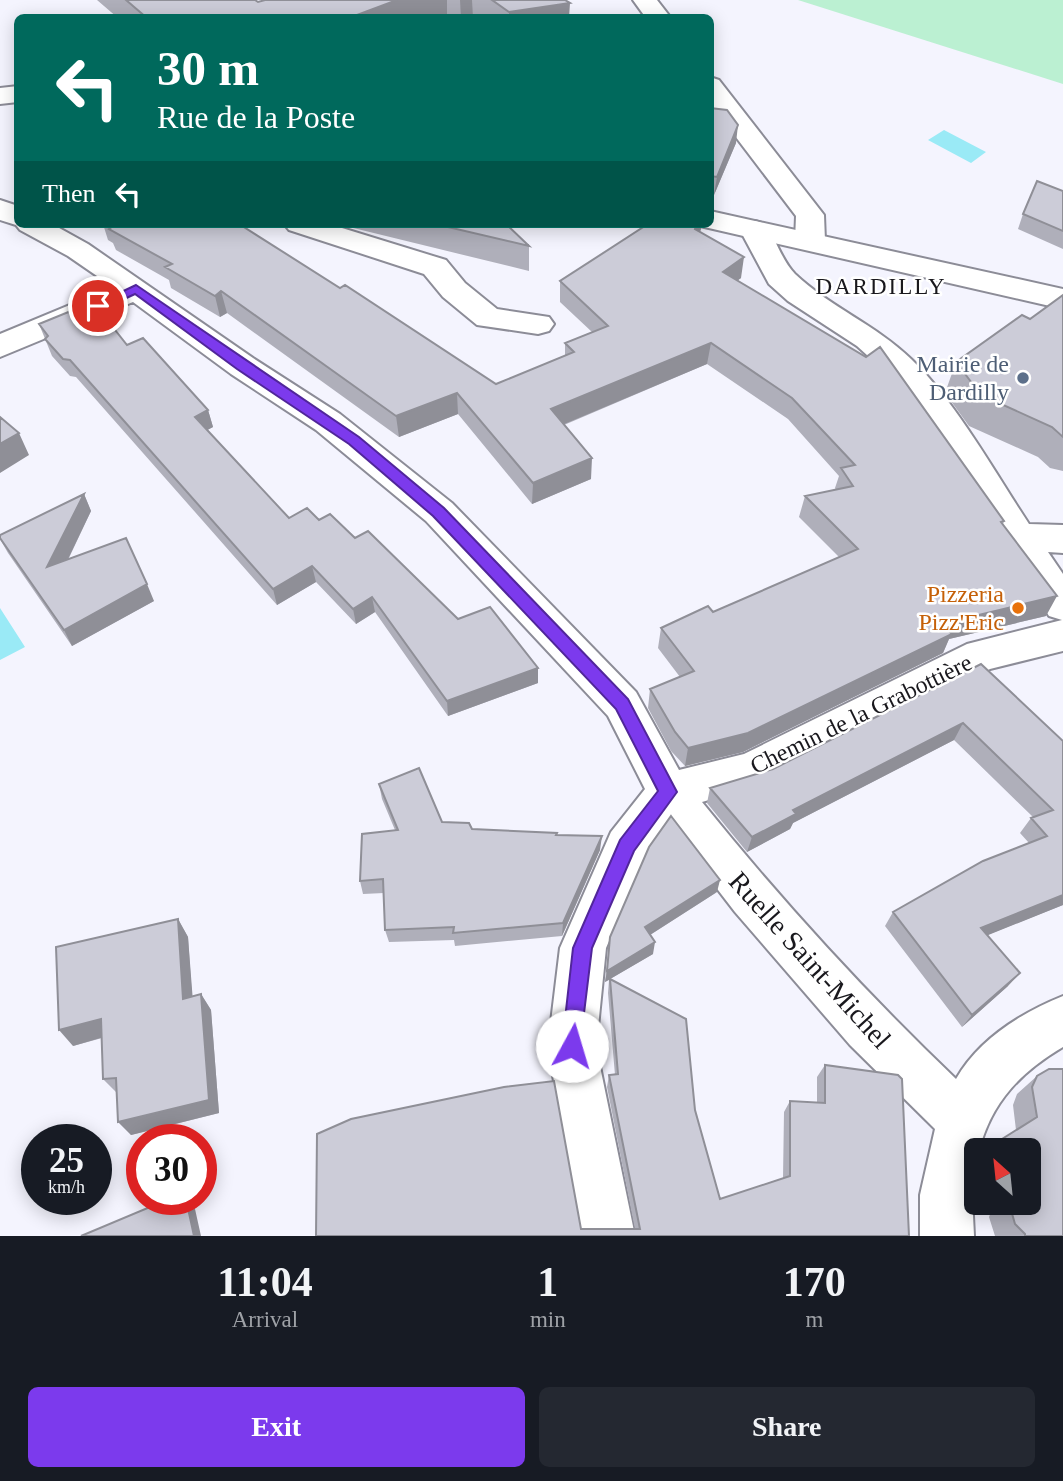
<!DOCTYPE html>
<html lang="en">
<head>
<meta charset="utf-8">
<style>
	:root { --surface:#171b24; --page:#242831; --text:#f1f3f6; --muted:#9ea1a6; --accent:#7c3aed }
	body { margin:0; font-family:"Times New Roman",serif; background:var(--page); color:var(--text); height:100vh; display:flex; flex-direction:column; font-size:26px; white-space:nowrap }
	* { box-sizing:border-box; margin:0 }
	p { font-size:23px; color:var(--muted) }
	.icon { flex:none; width:38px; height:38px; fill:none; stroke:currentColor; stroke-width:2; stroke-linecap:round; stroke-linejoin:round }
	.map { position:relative; height:1236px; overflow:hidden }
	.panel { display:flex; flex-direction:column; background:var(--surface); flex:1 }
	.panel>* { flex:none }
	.top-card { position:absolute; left:14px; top:14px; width:700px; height:214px; border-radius:10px; box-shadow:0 4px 18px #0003; background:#00695c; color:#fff; overflow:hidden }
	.needle { width:46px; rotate:333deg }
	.fabs { position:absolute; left:964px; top:1138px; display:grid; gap:14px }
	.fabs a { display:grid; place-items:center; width:77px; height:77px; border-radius:10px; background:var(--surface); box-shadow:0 4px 18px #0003; font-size:35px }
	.speed { position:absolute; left:21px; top:1124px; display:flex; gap:14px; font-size:35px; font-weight:700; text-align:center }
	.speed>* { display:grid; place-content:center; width:91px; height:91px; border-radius:50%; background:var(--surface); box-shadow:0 4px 18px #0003; line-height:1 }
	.speed small { font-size:18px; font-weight:400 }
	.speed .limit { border:10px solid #d22; background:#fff; color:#111 }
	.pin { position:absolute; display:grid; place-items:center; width:60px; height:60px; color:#fff; margin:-30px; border:4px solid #fff; border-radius:50%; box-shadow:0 2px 7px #0007 }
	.me { position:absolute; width:77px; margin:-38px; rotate:6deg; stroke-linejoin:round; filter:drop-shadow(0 0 5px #0008) }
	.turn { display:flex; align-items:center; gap:24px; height:147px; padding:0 28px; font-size:32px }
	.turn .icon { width:91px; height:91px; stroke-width:2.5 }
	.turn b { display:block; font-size:49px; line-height:60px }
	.then { display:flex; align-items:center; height:66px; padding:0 28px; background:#0003; gap:14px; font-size:26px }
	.eta { display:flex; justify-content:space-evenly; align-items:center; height:119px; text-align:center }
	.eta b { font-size:42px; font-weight:700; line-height:49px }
	.primary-button { display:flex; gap:14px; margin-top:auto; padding:14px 28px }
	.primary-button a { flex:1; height:80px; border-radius:10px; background:var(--accent); color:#fff; font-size:28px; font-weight:700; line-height:80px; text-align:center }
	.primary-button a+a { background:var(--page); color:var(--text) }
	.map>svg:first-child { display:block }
	.green { fill:#bbf0d2 }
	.water { fill:#9aeaf6 }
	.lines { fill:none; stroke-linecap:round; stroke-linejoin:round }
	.street-casing { stroke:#8c8c97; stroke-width:4 }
	.secondary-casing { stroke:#8c8c97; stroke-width:4 }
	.street { fill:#fff; fill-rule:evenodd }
	.secondary { fill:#fff; fill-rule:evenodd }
	.wall { fill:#afafba }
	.shaded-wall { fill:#8f8f97 }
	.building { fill:#ccccd8; stroke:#8f8f97; stroke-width:2 }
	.route { fill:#7c3aed; stroke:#51269a; stroke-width:2 }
	.service-dot { fill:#5c6f8a; stroke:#fff; stroke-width:2.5 }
	.food-dot { fill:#e8710a; stroke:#fff; stroke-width:2.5 }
	.labels { text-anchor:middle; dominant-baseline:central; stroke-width:5; stroke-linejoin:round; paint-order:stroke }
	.far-quarter-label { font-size:23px; letter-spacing:2px; fill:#19181d; stroke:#fff }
	.service-label { font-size:24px; fill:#4e5e75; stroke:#fff; text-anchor:end }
	.food-label { font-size:24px; fill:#c56008; stroke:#fff; text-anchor:end }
	.street-label { font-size:24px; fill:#19181d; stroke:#fff }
	.near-street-label { font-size:28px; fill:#19181d; stroke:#fff }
</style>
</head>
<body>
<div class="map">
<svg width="1063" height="1236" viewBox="0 0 1063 1236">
	<rect width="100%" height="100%" fill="#f4f4fe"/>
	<path class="green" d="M 798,0 L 1063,0 L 1063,84 Z"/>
	<path class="water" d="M 944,130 L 986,152 L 971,163 L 928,140 Z
		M 0,608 L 25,647 L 0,660 Z"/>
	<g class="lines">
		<defs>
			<path id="street" d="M 633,0 L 657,0 L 671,18 L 646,18 Z
				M 710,77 L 719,80 L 824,215 L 825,241 L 820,247 L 810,250 L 800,247 L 795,241 L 796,216 L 710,103 Z
				M 0,200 L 18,206 L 18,224 L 52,224 L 88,244 L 253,358 L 340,414 L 452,503 L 636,692 L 679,770 L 744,754 L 967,644 L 1062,620 L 1049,616 L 914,404 L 889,375 L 857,346 L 788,301 L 769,284 L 740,230 L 745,224 L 755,221 L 765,224 C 776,239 782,261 795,274 C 830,307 876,325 911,359 C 956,402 994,471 1029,524 L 1063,525 L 1063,553 L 1048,552 L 1063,574 L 1063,651 L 990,669 L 767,783 L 702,802 C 781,900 865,992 956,1079 C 979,1039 1021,1013 1063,996 L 1063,1047 C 1021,1072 992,1101 979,1150 L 976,1150 L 972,1195 L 974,1236 L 920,1236 L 920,1195 L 935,1129 L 850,1045 L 735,912 L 668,825 L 644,859 L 606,948 L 596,1047 L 635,1236 L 581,1236 L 548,1047 L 560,948 L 611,832 L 645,789 L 608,716 L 426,521 L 316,430 L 231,374 L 133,302 L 0,357 L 0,334 L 113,287 L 68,256 L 20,230 L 16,225 L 0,220 Z
				M 284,224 L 329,224 L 446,260 L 465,283 L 497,309 L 549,317 L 554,324 L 549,331 L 538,334 L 477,325 L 443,297 L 424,274 L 289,230 Z"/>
			<path id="secondary" d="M 18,86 L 18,102 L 0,104 L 0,88 Z
				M 710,211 L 1063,289 L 1063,309 L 700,226 L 698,224 L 710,224 Z"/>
		</defs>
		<use href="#street" class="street-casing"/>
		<use href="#secondary" class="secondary-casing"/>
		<use href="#street" class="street"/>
		<use href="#secondary" class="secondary"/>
	</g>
	<path class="wall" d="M 97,0 L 255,0 L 258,2 L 265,0 L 567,0 L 566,0 L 569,18 L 453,18 L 447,14 L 438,18 L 118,18 Z
		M 710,108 L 736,143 L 714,195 L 712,195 L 710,205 Z
		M 1063,191 L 1063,249 L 1018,229 L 1023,214 Z
		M 103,224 L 239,224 L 340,288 L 496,384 L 565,356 L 565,343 L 592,332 L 560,302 L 560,281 L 701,229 L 700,232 L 741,278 L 738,280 L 1004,521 L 1003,524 L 1046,616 L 949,639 L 943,653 L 743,752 L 685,766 L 671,751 L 648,708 L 650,689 L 680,677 L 658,648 L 661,628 L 713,612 L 839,557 L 799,517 L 805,496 L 836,490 L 835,488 L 839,476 L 788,419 L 707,364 L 564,425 L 591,479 L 532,504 L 458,414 L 399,437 L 227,313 L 220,317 L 171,288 L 169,280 L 116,250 L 113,243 L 108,240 Z
		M 337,224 L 506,224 L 529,246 L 529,271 Z
		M 1063,295 L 1063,471 L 1050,468 L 1038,457 L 969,426 L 945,393 L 956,362 L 1030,319 Z
		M 39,324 L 127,345 L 208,410 L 213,427 L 207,430 L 289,518 L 319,520 L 355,538 L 538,683 L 448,716 L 375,612 L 356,624 L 316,582 L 277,605 L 76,377 L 70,376 L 52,356 Z
		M 84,494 L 91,511 L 68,560 L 154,601 L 72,646 L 8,553 L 0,539 Z
		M 981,664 L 1063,741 L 1063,905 L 987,935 L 1008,986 L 962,1027 L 885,926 L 893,912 L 1029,843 L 1020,833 L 1031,818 L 1033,817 L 954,740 L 793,823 L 790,829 L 747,852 L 707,803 L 710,788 L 773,769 Z
		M 379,784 L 442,822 L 472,829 L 556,835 L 600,850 L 562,936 L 455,946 L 454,940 L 389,942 L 385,930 L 384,893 L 363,894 L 360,881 L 395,830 L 382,799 Z
		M 717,892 L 650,935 L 653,954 L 610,979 L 695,1110 L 720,1199 L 783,1178 L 784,1112 L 790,1101 L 817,1103 L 817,1077 L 825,1065 L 909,1236 L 581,1229 L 635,1229 L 607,1087 L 609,1075 L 615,1075 L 608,993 L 609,980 L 605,982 L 610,937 Z
		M 178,919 L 188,937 L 192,997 L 201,994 L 211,1010 L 219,1113 L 131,1135 L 117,1093 L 103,1079 L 102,1038 L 73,1046 Z
		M 1037,1076 L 1063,1236 L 995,1236 L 989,1217 L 995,1202 L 1029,1202 L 1029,1150 L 989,1150 L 1002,1139 L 1016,1130 L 1013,1105 L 1017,1094 Z"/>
	<path class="shaded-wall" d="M 397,0 L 447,0 L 447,14 L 438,18 L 349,18 Z
		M 460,0 L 472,0 L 473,18 L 461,18 Z
		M 535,0 L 567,0 L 554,5 L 570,3 L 569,18 L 509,18 L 509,12 Z
		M 738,125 L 736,143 L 714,195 L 717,177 Z
		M 714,182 L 711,203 L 710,205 L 710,190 Z
		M 697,224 L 701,224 L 701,229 L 692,250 L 695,229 Z
		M 744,257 L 741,278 L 720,293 L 723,272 Z
		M 221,291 L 227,313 L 220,317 L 215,296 Z
		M 711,343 L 707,364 L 550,430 L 551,409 Z
		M 457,393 L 458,414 L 399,437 L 396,416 Z
		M 208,410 L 213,427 L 200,434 L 195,417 Z
		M 19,433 L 29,455 L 0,473 L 0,444 Z
		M 592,458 L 591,479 L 532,504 L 533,483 Z
		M 84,494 L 91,511 L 56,584 L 47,567 Z
		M 312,566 L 316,582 L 277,605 L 273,589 Z
		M 147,584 L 154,601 L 72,646 L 64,630 Z
		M 1057,596 L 1046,616 L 949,639 L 943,653 L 743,752 L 685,766 L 688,748 L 941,624 Z
		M 372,597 L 375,612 L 356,624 L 353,609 Z
		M 538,668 L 538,683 L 448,716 L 447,701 Z
		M 963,723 L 954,740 L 793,823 L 790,829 L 747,852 L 752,837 L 793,810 Z
		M 602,836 L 600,850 L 562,936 L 563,923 Z
		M 720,880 L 717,892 L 642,940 L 645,927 Z
		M 1063,895 L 1063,905 L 971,942 L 981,928 Z
		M 178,919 L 188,937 L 194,1015 L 183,999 Z
		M 655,942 L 653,954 L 605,982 L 607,971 Z
		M 1020,973 L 1008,986 L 962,1027 L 972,1015 Z
		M 201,994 L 211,1010 L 219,1113 L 131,1135 L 118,1122 Z
		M 101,1019 L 114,1034 L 73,1046 L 59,1030 Z
		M 186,1199 L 192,1199 L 193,1200 L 201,1236 L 194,1236 Z"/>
	<path class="building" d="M 126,0 L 255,0 L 258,2 L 265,0 L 397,0 L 349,18 L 147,18 Z
		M 492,0 L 565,0 L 570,3 L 509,12 Z
		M 710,108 L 727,110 L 738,125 L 717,177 L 710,176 Z
		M 1037,181 L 1063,191 L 1063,231 L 1023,214 Z
		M 110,224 L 239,224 L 340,288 L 345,285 L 496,384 L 574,352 L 565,343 L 608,326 L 560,281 L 648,224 L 697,224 L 695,229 L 744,257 L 723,272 L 866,357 L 880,347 L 1004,521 L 1001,522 L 1057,596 L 941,624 L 952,634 L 748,733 L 688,748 L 675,732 L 650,689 L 694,671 L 661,628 L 708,606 L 713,612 L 858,549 L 805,496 L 853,486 L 841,468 L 855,465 L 792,398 L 711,343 L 551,409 L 592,458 L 533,483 L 457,393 L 396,416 L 221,291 L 215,296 L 165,267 L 172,264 L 109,229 L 113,226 Z
		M 435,224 L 506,224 L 529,246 Z
		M 1063,295 L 1063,437 L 1052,427 L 981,395 L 956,362 L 1022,315 L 1030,319 Z
		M 93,302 L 127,345 L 143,338 L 208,410 L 195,417 L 289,518 L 307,508 L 319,520 L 330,514 L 355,538 L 368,531 L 458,619 L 490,607 L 538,668 L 447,701 L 372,597 L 353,609 L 312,566 L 273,589 L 70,360 L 63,359 L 45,339 L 48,336 L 39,324 Z
		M 0,417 L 19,433 L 0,444 Z
		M 84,494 L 47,567 L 126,538 L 147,584 L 64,630 L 0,538 L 0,535 Z
		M 981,664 L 1063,741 L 1063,895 L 981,928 L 1020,973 L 972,1015 L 893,912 L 983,861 L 1047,836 L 1031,818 L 1053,810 L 963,723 L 793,810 L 796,814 L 752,837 L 710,788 L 773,769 Z
		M 419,768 L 442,822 L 469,823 L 472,829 L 557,833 L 556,835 L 602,836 L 563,923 L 453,933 L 454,927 L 385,930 L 383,879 L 360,881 L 362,834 L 398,830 L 379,784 Z
		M 671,816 L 720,880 L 645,927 L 655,942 L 607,971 L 610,937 L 649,847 Z
		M 178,919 L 183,999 L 201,994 L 209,1100 L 118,1122 L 116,1078 L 103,1079 L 101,1019 L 59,1030 L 56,947 Z
		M 610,979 L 686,1019 L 695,1110 L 720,1199 L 790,1176 L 790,1101 L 825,1103 L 825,1065 L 898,1075 L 902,1079 L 909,1236 L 316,1236 L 317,1134 L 351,1119 L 504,1087 L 554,1081 L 581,1229 L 640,1229 L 609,1075 L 618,1074 Z
		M 1049,1069 L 1063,1069 L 1063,1236 L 1025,1236 L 1025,1234 L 1015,1224 L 1009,1203 L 1029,1202 L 1029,1150 L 1009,1150 L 1002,1139 L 1037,1117 L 1032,1087 L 1037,1076 Z
		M 169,1199 L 186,1199 L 194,1236 L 81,1236 Z"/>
	<path class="route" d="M 136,285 L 359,437 L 444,508 L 628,699 L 677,792 L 634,851 L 592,948 L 579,1054 L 572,1057 L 565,1054 L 562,1046 L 573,948 L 620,840 L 658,791 L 616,709 L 433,516 L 349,444 L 237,369 L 135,294 L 103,309 L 98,310 L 92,306 Z"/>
	<circle class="service-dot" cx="1023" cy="378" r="7"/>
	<circle class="food-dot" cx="1018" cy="608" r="7"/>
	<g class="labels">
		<g class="far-quarter-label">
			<text x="881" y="286">DARDILLY</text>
		</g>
		<g class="service-label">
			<text x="1009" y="364">Mairie de<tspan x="1009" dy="28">Dardilly</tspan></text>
		</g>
		<g class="food-label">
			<text x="1004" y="594">Pizzeria<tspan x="1004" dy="28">Pizz'Eric</tspan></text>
		</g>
		<g class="street-label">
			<text transform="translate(861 714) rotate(-26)">Chemin de la Grabottière</text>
		</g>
		<g class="near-street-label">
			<text transform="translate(810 960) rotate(48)">Ruelle Saint-Michel</text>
		</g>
	</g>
</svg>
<div class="fabs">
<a><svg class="needle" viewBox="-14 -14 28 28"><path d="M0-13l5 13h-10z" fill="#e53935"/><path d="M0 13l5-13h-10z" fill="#9ea1a6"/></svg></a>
</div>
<div class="speed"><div>25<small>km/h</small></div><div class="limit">30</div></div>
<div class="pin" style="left:98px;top:306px;background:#d93025"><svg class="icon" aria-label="arrive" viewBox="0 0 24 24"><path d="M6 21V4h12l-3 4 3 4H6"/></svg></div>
<svg class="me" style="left:572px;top:1046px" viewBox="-20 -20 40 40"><circle r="19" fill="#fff"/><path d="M0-13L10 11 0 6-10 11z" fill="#7c3aed"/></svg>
<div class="top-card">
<div class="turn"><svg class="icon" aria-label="left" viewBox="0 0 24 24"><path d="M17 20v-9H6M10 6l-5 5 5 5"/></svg><div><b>30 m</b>Rue de la Poste</div></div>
<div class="then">Then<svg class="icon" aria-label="left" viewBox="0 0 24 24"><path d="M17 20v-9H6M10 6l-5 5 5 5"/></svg></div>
</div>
</div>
<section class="panel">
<div class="eta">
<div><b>11:04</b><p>Arrival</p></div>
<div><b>1</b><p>min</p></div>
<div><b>170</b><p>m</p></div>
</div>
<div class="primary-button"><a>Exit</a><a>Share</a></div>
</section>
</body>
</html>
